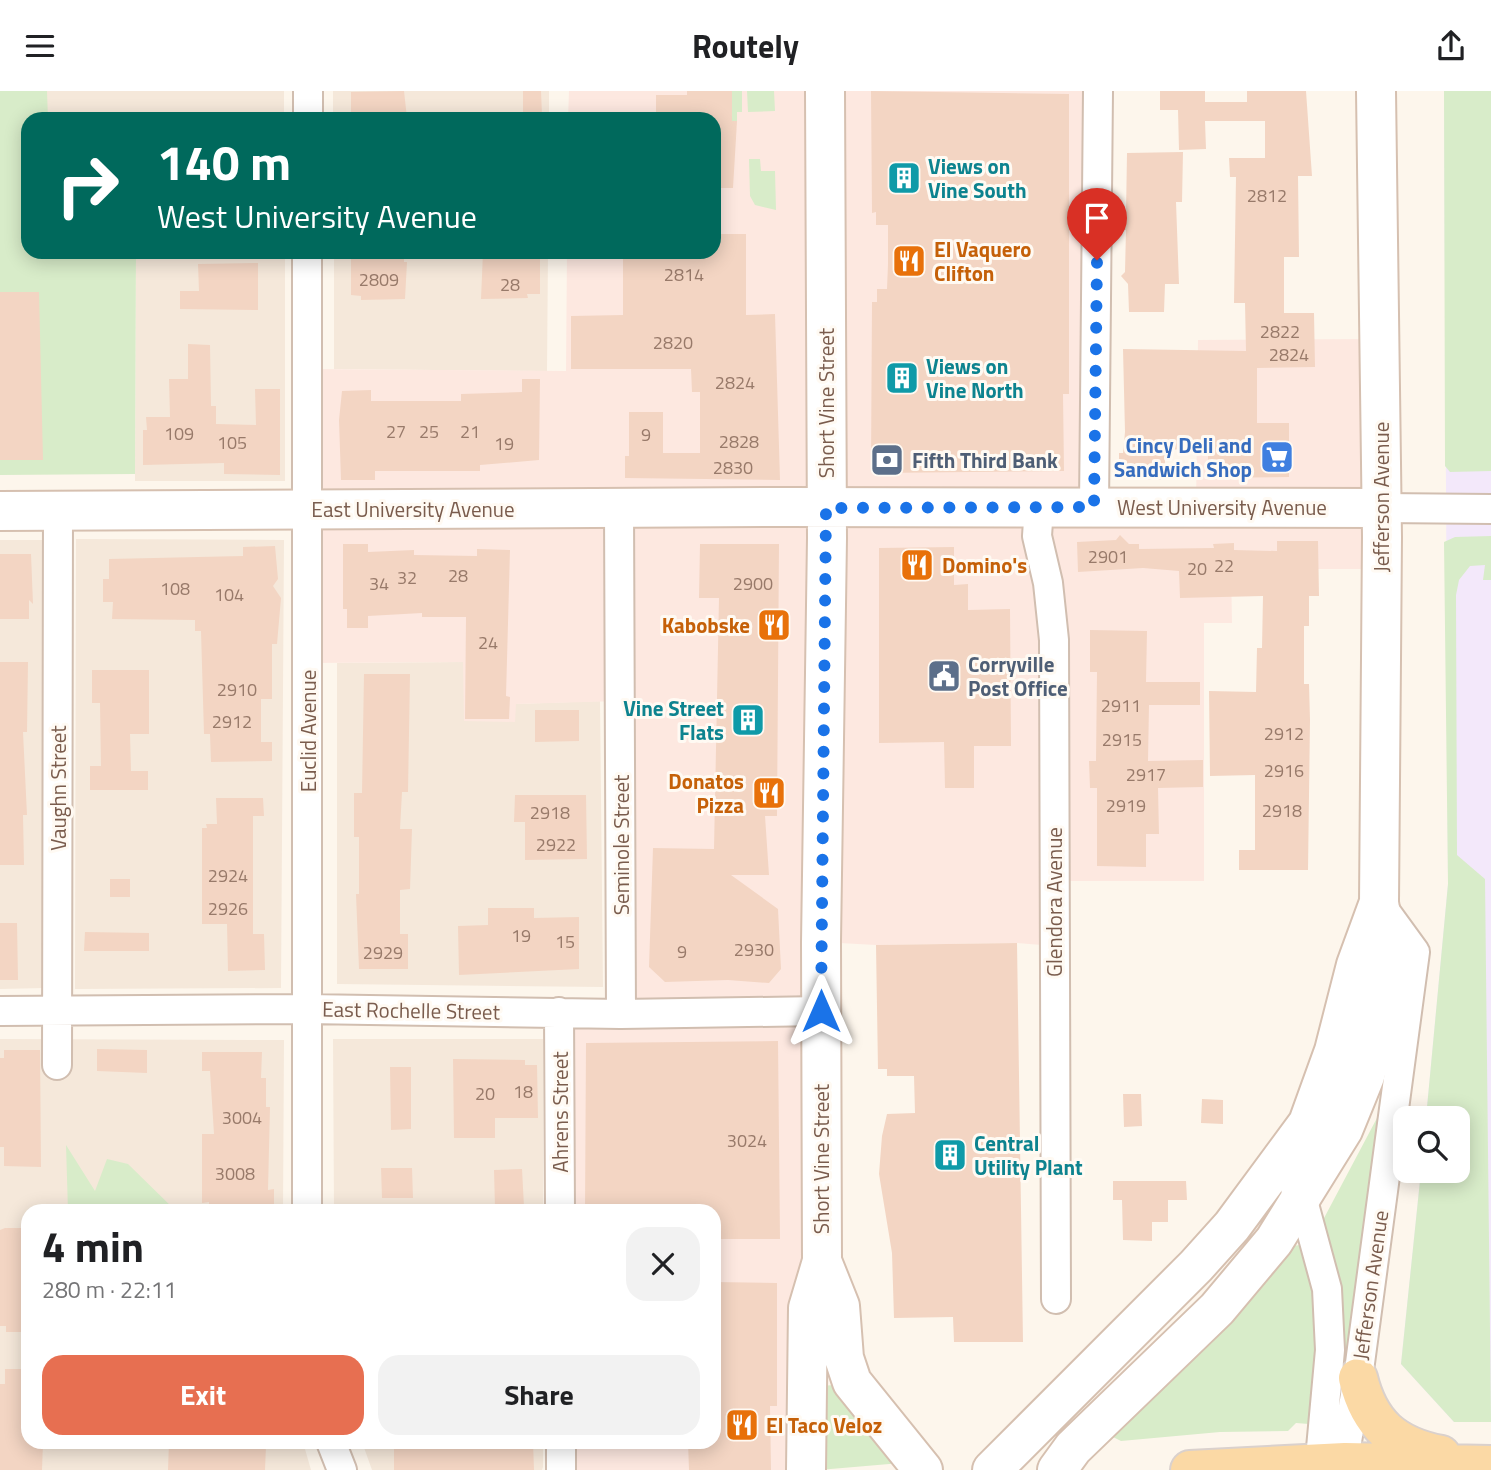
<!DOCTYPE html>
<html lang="en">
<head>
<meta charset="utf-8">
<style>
	:root { --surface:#fff; --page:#f2f2f2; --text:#202124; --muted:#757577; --accent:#e76f51 }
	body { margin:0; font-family:"Titillium Web",sans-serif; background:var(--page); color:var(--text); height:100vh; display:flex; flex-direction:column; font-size:26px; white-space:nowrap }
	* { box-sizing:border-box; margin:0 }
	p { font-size:23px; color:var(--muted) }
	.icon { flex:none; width:38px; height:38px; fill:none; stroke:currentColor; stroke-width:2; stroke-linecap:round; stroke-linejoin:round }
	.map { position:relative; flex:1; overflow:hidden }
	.details { position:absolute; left:21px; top:1113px; width:700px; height:245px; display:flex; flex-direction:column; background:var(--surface); border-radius:21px; box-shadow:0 4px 18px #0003 }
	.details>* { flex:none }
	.hud { position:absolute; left:21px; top:21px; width:700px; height:147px; border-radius:21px; box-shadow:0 4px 18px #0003; background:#00695c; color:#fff; overflow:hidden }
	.fabs { position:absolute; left:1393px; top:1015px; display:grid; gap:14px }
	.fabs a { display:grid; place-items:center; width:77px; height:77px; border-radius:14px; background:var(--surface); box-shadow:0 4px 18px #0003; font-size:35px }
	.pin { position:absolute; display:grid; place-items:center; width:60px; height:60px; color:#fff; margin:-72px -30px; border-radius:50% 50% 50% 0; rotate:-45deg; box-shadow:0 0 7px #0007 }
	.pin .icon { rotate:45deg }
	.me { position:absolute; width:77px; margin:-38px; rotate:0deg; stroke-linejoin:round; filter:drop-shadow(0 0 5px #0008) }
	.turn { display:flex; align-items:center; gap:24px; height:147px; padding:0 21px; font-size:32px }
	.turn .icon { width:91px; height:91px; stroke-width:2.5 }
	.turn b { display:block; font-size:49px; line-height:60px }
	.round { display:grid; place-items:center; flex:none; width:74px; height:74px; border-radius:21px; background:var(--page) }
	.head { display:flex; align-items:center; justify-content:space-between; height:119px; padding:0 21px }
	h1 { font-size:42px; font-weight:700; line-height:52px }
	.action { display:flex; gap:14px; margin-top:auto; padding:14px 21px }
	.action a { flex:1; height:80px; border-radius:21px; background:var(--accent); color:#fff; font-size:28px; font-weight:700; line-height:80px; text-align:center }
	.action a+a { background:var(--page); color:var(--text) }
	header { display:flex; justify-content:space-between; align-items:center; height:91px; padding:0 21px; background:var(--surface); font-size:32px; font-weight:700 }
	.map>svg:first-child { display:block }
	.residential { fill:#f5e8da }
	.commercial { fill:#fde8e0 }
	.education { fill:#f3e8fa }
	.green { fill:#d8ecc9 }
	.building { fill:#f3d5c3 }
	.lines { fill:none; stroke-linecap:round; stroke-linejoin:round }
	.street-casing { stroke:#d1beb0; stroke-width:32 }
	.secondary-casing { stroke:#d6c0b0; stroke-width:42 }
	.primary-casing { stroke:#dad1cd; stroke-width:42 }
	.street { stroke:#fff; stroke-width:28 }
	.secondary { stroke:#fff; stroke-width:38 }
	.primary { stroke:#fbd9a5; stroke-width:38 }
	.route { stroke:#1a73e8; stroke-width:12; stroke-dasharray:0 21.6 }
	.labels { text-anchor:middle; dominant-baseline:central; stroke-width:6; stroke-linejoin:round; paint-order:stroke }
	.number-label { font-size:18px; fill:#987a6a }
	.culture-label { font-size:21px; font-weight:bold; fill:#0d838f; stroke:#fffaf3; text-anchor:start }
	.food-label { font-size:21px; font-weight:bold; fill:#c56008; stroke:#fffaf3; text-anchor:start }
	.street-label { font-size:21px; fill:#7a5c4d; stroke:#fffaf3 }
	.shop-label { font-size:21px; font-weight:bold; fill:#366cbe; stroke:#fffaf3; text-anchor:end }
	.service-label { font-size:21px; font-weight:bold; fill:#4e5e75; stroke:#fffaf3; text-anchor:start }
</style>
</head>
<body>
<header><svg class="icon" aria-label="menu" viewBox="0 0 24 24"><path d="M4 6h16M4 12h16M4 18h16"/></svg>Routely<svg class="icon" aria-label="share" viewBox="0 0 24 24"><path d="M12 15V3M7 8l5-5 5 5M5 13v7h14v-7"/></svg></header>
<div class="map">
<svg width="1491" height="1379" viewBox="0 0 1491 1379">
	<rect width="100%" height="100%" fill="#fdf6ec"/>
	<path class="residential" d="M 36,0 L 284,0 L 284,28 L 37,28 Z
		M 333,0 L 549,0 L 549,28 L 333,28 Z
		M 136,161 L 285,161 L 285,390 L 135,390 Z
		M 334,161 L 548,161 L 547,280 L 334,278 Z
		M 76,448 L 284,449 L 281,897 L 75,898 Z
		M 0,449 L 44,449 L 44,897 L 0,898 Z
		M 464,571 L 464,630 L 516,613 L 600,610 L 603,896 L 337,893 L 337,572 Z
		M 0,948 L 284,949 L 283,1120 L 28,1120 L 28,1351 L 303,1351 L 311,1379 L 0,1379 Z
		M 333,948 L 543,948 L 543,1120 L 334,1120 Z
		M 362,1351 L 543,1351 L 543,1376 L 542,1379 L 372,1379 Z"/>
	<path class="commercial" d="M 569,0 L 1098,0 L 1094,416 L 1196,416 L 1198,249 L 1379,248 L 1381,478 L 1231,478 L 1232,532 L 1204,532 L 1204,790 L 1054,790 L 1054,855 L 1017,852 L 876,854 L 821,851 L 806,1379 L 561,1379 L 561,1351 L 714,1351 L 714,1120 L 560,1120 L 559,921 L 621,923 L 620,610 L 516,613 L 515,631 L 464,630 L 463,571 L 308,572 L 307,278 L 566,280 L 567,161 L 714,161 L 714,28 L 568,28 Z"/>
	<path class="education" d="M 1444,0 L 1491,0 L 1491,1331 L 1454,1331 L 1401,1273 L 1421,1080 L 1458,1080 L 1458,1027 L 1426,1027 L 1448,793 Z"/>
	<path class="green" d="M 0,0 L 47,0 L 48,28 L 28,28 L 28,161 L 136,161 L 135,383 L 0,384 Z
		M 732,0 L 742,0 L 742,21 L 737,21 L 737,30 L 732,30 Z
		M 747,0 L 774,0 L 775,20 L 748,21 Z
		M 1444,0 L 1491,0 L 1491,380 L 1450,381 L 1445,375 Z
		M 749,68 L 760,68 L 761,80 L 775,80 L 776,119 L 755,114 L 750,105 Z
		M 1491,445 L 1491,489 L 1483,489 L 1485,474 L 1470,475 L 1459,489 L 1456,504 L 1457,764 L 1485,788 L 1491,1331 L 1454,1331 L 1401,1273 L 1421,1080 L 1458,1080 L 1458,1027 L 1426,1027 L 1448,793 L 1444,451 L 1455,446 Z
		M 1377,1027 L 1377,1032 L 1345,1275 L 1340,1274 L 1337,1183 L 1323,1129 Z
		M 66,1054 L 95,1100 L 107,1068 L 128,1073 L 176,1120 L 68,1120 Z
		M 1300,1154 L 1306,1157 C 1316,1217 1318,1273 1309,1333 L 1296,1332 L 1288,1340 L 1220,1341 L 1121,1350 L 1111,1345 L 1292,1155 Z
		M 833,1294 L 901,1372 L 819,1379 L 823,1295 Z"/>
	<path class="building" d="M 404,0 L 407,27 L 351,28 L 351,1 Z
		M 523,0 L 541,0 L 542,24 L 523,24 Z
		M 687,0 L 732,0 L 732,30 L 737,30 L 733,97 L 714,97 L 714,28 L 656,28 L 656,4 L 687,4 Z
		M 871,0 L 1069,3 L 1069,303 L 1063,303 L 1064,380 L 877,382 L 871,375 L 872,211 L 877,211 L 877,198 L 887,198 L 888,173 L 888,134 L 876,134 L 876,121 L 872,122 Z
		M 1160,0 L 1205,0 L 1205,11 L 1247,11 L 1247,0 L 1306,0 L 1312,85 L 1298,85 L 1299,166 L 1284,166 L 1284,222 L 1314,222 L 1315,276 L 1257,277 L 1257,332 L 1289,332 L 1289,386 L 1208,387 L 1208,357 L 1165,359 L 1165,389 L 1119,387 L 1119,362 L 1123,362 L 1125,341 L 1123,258 L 1246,260 L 1245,212 L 1234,212 L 1236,86 L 1230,86 L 1229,67 L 1265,67 L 1265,30 L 1205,30 L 1206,58 L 1179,59 L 1178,19 L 1160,19 Z
		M 1183,61 L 1182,111 L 1176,111 L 1179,193 L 1165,193 L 1164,221 L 1129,221 L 1128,193 L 1121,185 L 1125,181 L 1126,139 L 1116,139 L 1126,123 L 1127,62 Z
		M 714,143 L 746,143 L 746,224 L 775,223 L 780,389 L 625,387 L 625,365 L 629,365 L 629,321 L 663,321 L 663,362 L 700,362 L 700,301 L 692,301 L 691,278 L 571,278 L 571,225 L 623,224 L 623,161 L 714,161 Z
		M 351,161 L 404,161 L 404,171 L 407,171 L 405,208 L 361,209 L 361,205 L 351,204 Z
		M 483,161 L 540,161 L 540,203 L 527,203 L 528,207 L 481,208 Z
		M 258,172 L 258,219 L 180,218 L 180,200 L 199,200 L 198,173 Z
		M 0,201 L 39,201 L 43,369 L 0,369 Z
		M 188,253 L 210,254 L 211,315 L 216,315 L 216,333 L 256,334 L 255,298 L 280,298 L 280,384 L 224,383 L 224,372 L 143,374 L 143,339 L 147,339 L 146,326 L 170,326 L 169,288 L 188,288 Z
		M 522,288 L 540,288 L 539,369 L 480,374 L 480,380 L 375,380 L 375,389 L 341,389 L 339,329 L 342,300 L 371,299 L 371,310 L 461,310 L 461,303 L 522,301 Z
		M 1120,444 L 1129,453 L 1139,453 L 1139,458 L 1214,457 L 1213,453 L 1234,452 L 1234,459 L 1277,460 L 1277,450 L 1318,450 L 1319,505 L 1309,505 L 1309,535 L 1304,535 L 1304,593 L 1309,593 L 1310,629 L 1308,779 L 1239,779 L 1239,759 L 1255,759 L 1255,684 L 1210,685 L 1209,600 L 1256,601 L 1257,557 L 1262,557 L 1263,505 L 1180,507 L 1179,480 L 1143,477 L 1078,481 L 1077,451 L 1116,449 Z
		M 343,453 L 368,453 L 368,461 L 414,459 L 414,464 L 477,465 L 477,458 L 510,459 L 506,605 L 510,606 L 509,628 L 465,628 L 466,526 L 422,526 L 422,522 L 368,525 L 368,537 L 347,537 L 347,518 L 343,518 Z
		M 700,453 L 779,453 L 777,725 L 765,725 L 769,784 L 731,784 L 778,818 L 781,878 L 769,892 L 728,889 L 665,891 L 649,876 L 653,757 L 714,758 L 719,507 L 699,507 Z
		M 275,455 L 278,488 L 273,495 L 281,507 L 277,553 L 272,553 L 272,608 L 261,608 L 261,651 L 272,651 L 272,670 L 211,671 L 210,643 L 204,643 L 201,540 L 195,540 L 195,529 L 112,528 L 113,511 L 103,511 L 103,488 L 109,488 L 109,468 L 243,465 L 243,456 Z
		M 954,456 L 954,494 L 968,493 L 968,519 L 1010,518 L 1011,655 L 974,655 L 974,697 L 945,697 L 944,651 L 879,652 L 879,457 Z
		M 0,463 L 31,463 L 33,513 L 29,509 L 29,528 L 0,528 Z
		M 1090,539 L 1147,540 L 1146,591 L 1200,591 L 1200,614 L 1149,614 L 1148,670 L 1203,669 L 1203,696 L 1158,697 L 1159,743 L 1146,743 L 1146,776 L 1097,775 L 1097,697 L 1090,697 L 1089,670 L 1096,670 L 1097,581 L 1090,581 Z
		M 0,571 L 28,571 L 27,641 L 23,641 L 27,724 L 23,724 L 24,774 L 0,774 Z
		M 92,579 L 149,579 L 149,643 L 130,643 L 131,680 L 148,680 L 148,699 L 90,699 L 90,675 L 101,675 L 100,612 L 92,612 Z
		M 364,583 L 410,583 L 408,701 L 402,701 L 400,738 L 412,738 L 410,798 L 400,799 L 400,843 L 408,843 L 408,878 L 359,878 L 356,803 L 359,803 L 359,746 L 354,746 L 354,702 L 362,702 Z
		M 535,619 L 579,619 L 579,650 L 535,651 Z
		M 515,704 L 586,704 L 587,768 L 525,769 L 525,731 L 514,731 Z
		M 216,707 L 263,707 L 264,725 L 253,725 L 253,843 L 264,843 L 265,879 L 228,880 L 227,833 L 202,833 L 202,737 L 207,737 L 206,733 L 217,733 Z
		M 110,788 L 130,788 L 130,806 L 110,806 Z
		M 488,817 L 534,817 L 534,827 L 579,826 L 579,878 L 459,884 L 458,835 L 488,834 Z
		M 0,832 L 17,832 L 18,889 L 0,889 Z
		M 85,841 L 149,842 L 149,860 L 84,860 Z
		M 1017,852 L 1023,1251 L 954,1251 L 953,1226 L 894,1227 L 892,1162 L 879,1083 L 882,1045 L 887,1023 L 915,1022 L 914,985 L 887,985 L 887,978 L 878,978 L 876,854 Z
		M 778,950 L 780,1148 L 714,1148 L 714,1120 L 585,1120 L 586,952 Z
		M 97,958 L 147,959 L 147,982 L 97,980 Z
		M 4,959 L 40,959 L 41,1076 L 4,1075 L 4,1056 L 0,1056 L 0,967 L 4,967 Z
		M 202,961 L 262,961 L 261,987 L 266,987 L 266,1016 L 270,1016 L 268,1099 L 274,1098 L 274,1116 L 220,1120 L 220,1117 L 209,1117 L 209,1111 L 202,1112 L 202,1043 L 214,1043 L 210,980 L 202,980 Z
		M 453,968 L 525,969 L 525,974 L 537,974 L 538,1027 L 495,1027 L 495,1047 L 454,1047 Z
		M 390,976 L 411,976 L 411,1038 L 391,1039 Z
		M 1123,1003 L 1141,1003 L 1142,1035 L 1124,1036 Z
		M 1202,1008 L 1223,1009 L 1223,1033 L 1201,1032 Z
		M 381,1077 L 412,1077 L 413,1107 L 382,1107 Z
		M 522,1078 L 524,1116 L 495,1117 L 494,1079 Z
		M 1113,1090 L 1186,1090 L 1187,1109 L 1168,1109 L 1168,1131 L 1152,1131 L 1152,1150 L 1123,1149 L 1122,1109 L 1113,1109 Z
		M 5,1137 L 28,1137 L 28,1241 L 6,1241 L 6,1235 L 0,1235 L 0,1139 Z
		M 714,1191 L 777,1192 L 777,1315 L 770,1315 L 771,1379 L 689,1379 L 688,1351 L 714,1351 Z
		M 5,1278 L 28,1278 L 28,1351 L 43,1351 L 42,1379 L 0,1379 L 0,1293 L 5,1293 Z
		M 169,1351 L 266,1355 L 265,1379 L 168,1379 Z
		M 394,1351 L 533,1351 L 534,1379 L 394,1379 Z"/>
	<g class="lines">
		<defs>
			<path id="street" d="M 308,28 L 308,0
				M 307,161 L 307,1120
				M 1039,416 L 1037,445 L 1048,492 L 1054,549 L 1056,1208
				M 1094,416 L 1098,0
				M 619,417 L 621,923
				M 1382,417 L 1491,418
				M 0,920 L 307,918 L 621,923 L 821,920
				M 559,921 L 560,1120
				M 57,974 L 58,420
				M 1295,1097 L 1302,1106 L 1327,1198 L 1330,1259 L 1319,1379
				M 331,1351 L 342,1379
				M 561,1351 L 561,1379
				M 1342,1379 L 1358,1287 L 1415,861 L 1383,817"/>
			<path id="secondary" d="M 0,420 L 786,416 L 1382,417
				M 822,1170 L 840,1215 L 844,1267 L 852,1291 L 923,1379
				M 806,1379 L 808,1217 L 822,1170 L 821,851 L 827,447 L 825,0
				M 992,1379 L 1196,1175 L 1232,1135 L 1308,1032 L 1334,960 L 1356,874 L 1378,814
				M 1057,1379 L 1073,1357 L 1217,1218 L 1274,1150 L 1343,1039 L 1365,985 L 1381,926 L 1390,876 L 1379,812 L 1382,446 L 1376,0"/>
			<path id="primary" d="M 1358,1287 C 1369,1333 1394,1355 1441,1364
				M 1190,1379 L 1345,1371 L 1491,1374"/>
		</defs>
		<use href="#street" class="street-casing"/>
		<use href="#secondary" class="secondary-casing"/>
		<use href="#primary" class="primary-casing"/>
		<use href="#street" class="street"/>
		<use href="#secondary" class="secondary"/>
		<use href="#primary" class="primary"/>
	</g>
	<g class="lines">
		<path class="route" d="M 821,920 L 826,417 L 1094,416 L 1097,169"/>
	</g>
	<defs>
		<symbol id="building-square" viewBox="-11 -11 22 22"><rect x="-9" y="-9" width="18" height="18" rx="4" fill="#0f9aa8" stroke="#fffaf3"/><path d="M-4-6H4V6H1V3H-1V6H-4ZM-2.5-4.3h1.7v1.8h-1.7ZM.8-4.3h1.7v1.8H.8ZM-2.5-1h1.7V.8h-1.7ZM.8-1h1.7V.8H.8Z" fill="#fff"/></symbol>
		<symbol id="restaurant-square" viewBox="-11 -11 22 22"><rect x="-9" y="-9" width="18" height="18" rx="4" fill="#e8710a" stroke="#fffaf3"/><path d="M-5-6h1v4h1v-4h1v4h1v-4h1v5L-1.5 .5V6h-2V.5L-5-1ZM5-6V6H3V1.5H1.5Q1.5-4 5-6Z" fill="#fff"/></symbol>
		<symbol id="supermarket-square" viewBox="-11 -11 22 22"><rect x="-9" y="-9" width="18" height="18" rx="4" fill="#3f7fe0" stroke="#fffaf3"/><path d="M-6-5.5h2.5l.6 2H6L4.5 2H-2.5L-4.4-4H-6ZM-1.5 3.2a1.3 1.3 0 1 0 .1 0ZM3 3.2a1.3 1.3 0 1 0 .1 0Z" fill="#fff"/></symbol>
		<symbol id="bank-square" viewBox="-11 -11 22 22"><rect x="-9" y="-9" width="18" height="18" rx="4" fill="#5c6f8a" stroke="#fffaf3"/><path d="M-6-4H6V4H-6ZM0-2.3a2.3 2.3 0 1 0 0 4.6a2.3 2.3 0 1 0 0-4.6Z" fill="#fff"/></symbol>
		<symbol id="civic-square" viewBox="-11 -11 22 22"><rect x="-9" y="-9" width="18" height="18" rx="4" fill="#5c6f8a" stroke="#fffaf3"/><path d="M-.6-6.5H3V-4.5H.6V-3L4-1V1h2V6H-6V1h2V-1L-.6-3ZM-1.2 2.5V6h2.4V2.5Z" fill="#fff"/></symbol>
	</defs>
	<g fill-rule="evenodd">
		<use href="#building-square" x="885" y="68" width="38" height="38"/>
		<use href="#restaurant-square" x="890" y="151" width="38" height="38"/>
		<use href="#building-square" x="883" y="268" width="38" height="38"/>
		<use href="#supermarket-square" x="1258" y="347" width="38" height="38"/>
		<use href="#bank-square" x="868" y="350" width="38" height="38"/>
		<use href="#restaurant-square" x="898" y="455" width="38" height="38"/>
		<use href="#restaurant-square" x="755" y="515" width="38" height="38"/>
		<use href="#civic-square" x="925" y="566" width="38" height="38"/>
		<use href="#building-square" x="729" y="610" width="38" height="38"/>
		<use href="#restaurant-square" x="750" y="683" width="38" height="38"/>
		<use href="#building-square" x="931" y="1045" width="38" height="38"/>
		<use href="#restaurant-square" x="723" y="1315" width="38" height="38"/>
	</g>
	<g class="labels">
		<g class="number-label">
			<text x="1267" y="104">2812</text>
			<text x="684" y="183">2814</text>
			<text x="379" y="188">2809</text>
			<text x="510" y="193">28</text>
			<text x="1280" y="240">2822</text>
			<text x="673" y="251">2820</text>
			<text x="1289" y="263">2824</text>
			<text x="735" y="291">2824</text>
			<text x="396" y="340">27</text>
			<text x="429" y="340">25</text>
			<text x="470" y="340">21</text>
			<text x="179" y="342">109</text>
			<text x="646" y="343">9</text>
			<text x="739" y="350">2828</text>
			<text x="232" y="351">105</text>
			<text x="504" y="352">19</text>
			<text x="733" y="376">2830</text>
			<text x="1108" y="465">2901</text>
			<text x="1224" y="474">22</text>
			<text x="1197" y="477">20</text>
			<text x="458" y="484">28</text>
			<text x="407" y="486">32</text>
			<text x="379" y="492">34</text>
			<text x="753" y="492">2900</text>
			<text x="175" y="497">108</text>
			<text x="229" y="503">104</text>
			<text x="488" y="551">24</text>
			<text x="237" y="598">2910</text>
			<text x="1121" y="614">2911</text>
			<text x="232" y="630">2912</text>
			<text x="1284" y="642">2912</text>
			<text x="1122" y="648">2915</text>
			<text x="1284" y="679">2916</text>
			<text x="1146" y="683">2917</text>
			<text x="1126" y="714">2919</text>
			<text x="1282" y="719">2918</text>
			<text x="550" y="721">2918</text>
			<text x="556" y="753">2922</text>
			<text x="228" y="784">2924</text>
			<text x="228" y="817">2926</text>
			<text x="521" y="844">19</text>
			<text x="565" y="850">15</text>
			<text x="754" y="858">2930</text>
			<text x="682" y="860">9</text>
			<text x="383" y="861">2929</text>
			<text x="523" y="1000">18</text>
			<text x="485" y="1002">20</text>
			<text x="242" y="1026">3004</text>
			<text x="747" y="1049">3024</text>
			<text x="235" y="1082">3008</text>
		</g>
		<g class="culture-label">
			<text x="928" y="75">Views on<tspan x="928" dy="24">Vine South</tspan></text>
			<text x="926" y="275">Views on<tspan x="926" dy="24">Vine North</tspan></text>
			<text x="724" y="617" text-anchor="end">Vine Street<tspan x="724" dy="24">Flats</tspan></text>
			<text x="974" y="1052">Central<tspan x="974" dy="24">Utility Plant</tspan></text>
		</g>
		<g class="food-label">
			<text x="934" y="158">El Vaquero<tspan x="934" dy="24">Clifton</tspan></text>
			<text x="942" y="474">Domino's</text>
			<text x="750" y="534" text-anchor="end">Kabobske</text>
			<text x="744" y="690" text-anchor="end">Donatos<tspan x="744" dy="24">Pizza</tspan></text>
			<text x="766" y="1334">El Taco Veloz</text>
		</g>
		<g class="street-label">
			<text transform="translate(826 312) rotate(-90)">Short Vine Street</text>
			<text transform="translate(1381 406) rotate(-90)">Jefferson Avenue</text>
			<text x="1222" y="416">West University Avenue</text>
			<text x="413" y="418">East University Avenue</text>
			<text transform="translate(308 640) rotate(-90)">Euclid Avenue</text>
			<text transform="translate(58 697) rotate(-90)">Vaughn Street</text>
			<text transform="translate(621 754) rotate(-90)">Seminole Street</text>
			<text transform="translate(1054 811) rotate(-90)">Glendora Avenue</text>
			<text transform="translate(411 919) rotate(1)">East Rochelle Street</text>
			<text transform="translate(560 1021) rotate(-90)">Ahrens Street</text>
			<text transform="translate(821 1068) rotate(-90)">Short Vine Street</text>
			<text transform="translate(1370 1194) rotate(-82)">Jefferson Avenue</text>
		</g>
		<g class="shop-label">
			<text x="1252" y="354">Cincy Deli and<tspan x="1252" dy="24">Sandwich Shop</tspan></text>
		</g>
		<g class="service-label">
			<text x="912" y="369">Fifth Third Bank</text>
			<text x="968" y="573">Corryville<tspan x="968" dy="24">Post Office</tspan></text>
		</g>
	</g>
</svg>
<div class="fabs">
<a><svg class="icon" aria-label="search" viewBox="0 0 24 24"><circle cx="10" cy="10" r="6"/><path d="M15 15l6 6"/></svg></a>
</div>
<div class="pin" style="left:1097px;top:169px;background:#d93025"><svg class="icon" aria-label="arrive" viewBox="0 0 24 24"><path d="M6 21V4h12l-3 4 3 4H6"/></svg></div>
<svg class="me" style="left:821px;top:920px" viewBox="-20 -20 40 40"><path d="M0-17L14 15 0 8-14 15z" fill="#1a73e8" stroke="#fff" stroke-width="4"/></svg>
<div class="hud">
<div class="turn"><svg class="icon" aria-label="right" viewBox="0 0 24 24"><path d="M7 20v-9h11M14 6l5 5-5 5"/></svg><div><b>140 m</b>West University Avenue</div></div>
</div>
<section class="details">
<div class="head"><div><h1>4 min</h1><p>280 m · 22:11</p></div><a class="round"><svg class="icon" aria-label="close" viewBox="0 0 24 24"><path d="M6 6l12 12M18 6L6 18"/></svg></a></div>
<div class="action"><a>Exit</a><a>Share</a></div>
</section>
</div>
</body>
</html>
